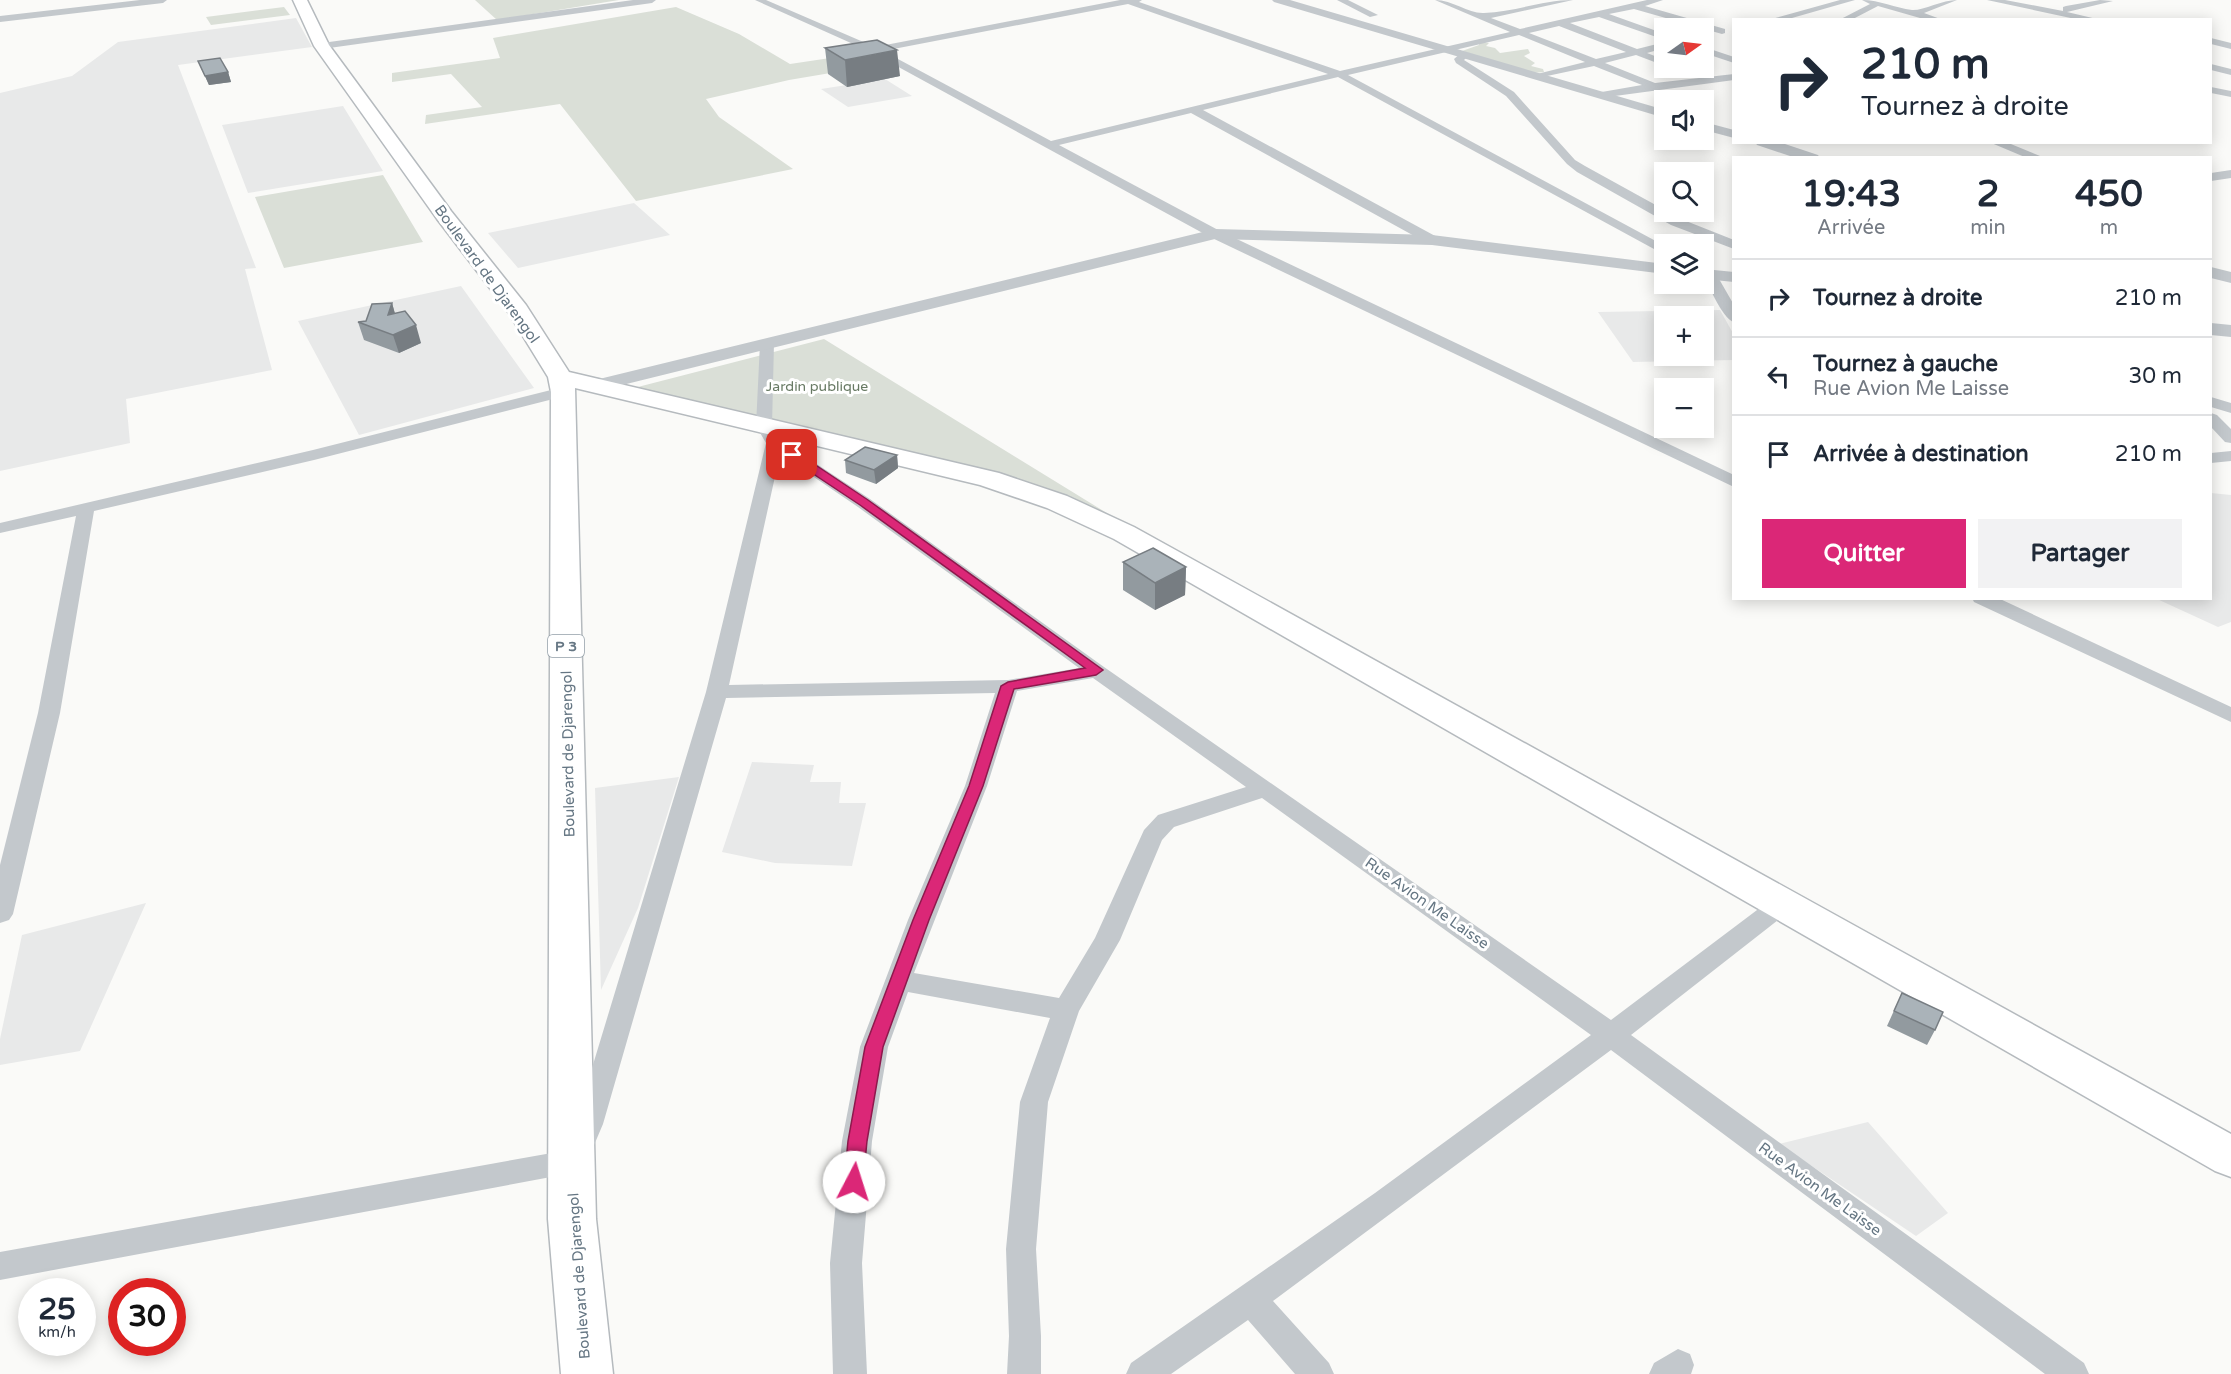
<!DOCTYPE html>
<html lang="fr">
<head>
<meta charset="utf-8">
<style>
	:root { --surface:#fff; --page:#f2f2f3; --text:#1f2937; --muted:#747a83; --line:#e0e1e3; --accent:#db2777 }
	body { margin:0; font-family:"Varela Round",sans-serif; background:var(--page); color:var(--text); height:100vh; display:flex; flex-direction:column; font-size:22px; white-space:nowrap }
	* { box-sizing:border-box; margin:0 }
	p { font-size:20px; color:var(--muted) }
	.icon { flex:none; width:33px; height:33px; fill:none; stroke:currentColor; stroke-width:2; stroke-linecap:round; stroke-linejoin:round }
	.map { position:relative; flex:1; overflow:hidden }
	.drawer { position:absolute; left:1732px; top:156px; width:480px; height:444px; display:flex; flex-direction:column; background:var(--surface); border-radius:0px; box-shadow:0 3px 15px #0003 }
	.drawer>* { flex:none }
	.guide { position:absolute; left:1732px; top:18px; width:480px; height:126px; border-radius:0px; box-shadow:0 3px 15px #0003; background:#fff; color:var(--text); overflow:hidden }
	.needle { width:39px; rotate:76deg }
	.tools { position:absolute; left:1654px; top:18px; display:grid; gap:12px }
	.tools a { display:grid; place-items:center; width:60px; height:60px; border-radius:0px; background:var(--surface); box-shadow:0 3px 15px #0003; font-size:30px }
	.speed { position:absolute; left:18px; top:1278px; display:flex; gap:12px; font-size:30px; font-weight:700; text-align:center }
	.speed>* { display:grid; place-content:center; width:78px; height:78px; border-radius:50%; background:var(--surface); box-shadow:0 3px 15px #0003; line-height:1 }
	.speed small { font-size:15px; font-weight:400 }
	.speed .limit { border:9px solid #d22; background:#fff; color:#111 }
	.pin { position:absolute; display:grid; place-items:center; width:51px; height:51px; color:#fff; margin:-26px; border-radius:12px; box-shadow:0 3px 9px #0006 }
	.me { position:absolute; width:66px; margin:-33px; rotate:5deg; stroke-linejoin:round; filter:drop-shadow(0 0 4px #0008) }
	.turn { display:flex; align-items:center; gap:21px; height:126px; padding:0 30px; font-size:27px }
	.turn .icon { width:78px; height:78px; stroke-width:2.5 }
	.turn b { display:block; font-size:42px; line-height:51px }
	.eta { display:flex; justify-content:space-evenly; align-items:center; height:102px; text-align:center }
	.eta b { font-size:36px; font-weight:700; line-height:42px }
	.cta { display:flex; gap:12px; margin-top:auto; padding:12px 30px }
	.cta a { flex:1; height:69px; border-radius:0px; background:var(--accent); color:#fff; font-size:24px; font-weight:700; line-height:69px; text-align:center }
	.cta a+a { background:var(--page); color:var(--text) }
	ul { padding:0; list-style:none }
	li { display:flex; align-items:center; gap:18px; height:78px; padding:0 30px; border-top:2px solid var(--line) }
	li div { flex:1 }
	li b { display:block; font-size:22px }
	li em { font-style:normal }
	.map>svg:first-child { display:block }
	.built { fill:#e8e9e9; fill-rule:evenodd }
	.green { fill:#dadfd7 }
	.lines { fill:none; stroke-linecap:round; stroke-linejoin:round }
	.primary-casing { stroke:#b5babe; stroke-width:3 }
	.minor { fill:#c3c8cc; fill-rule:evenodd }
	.tertiary { fill:#c3c8cc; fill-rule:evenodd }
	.primary { fill:#fff; fill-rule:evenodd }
	.wall { fill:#929a9f }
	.shaded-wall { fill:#777d82 }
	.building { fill:#aab3b9; stroke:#777d82; stroke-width:1.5 }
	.route { fill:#db2777; stroke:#8e194d; stroke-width:1.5 }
	.labels { text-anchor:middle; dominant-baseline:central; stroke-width:6; stroke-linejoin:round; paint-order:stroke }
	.far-park-label { font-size:14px; fill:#687a64; stroke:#fff }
	.shield { fill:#fff; stroke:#939fa8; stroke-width:1.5 }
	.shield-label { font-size:14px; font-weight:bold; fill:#657683 }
	.street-label { font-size:15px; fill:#657683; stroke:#fff }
</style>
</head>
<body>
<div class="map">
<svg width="2231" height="1374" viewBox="0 0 2231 1374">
	<rect width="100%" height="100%" fill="#fafaf8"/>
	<path class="built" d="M 296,18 L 312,47 L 178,65 L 256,268 L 245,269 L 272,370 L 126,399 L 130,443 L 0,471 L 0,93 L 72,76 L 118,42 Z
		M 885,79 L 912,96 L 848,107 L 821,89 Z
		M 343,106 L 383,171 L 248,193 L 222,125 Z
		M 634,203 L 670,235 L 518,268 L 488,233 Z
		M 461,286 L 534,388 L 359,435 L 298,321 Z
		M 1720,310 L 1734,335 L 1734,360 L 1633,362 L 1598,312 ZM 1665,316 L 1704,316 L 1704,356 L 1665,356 Z
		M 2211,493 L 2231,495 L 2231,622 L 2218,627 L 2157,599 L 2211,598 Z
		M 752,762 L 814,765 L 810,782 L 841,782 L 839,803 L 866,803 L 852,866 L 775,863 L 722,852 Z
		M 679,777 L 638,908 L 601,990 L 595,788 Z
		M 146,903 L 80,1051 L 0,1065 L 0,1039 L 22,935 Z
		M 1868,1122 L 1948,1213 L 1916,1236 L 1779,1144 Z"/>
	<path class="green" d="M 475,0 L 619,0 L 497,20 Z
		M 284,7 L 290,15 L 211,25 L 206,17 Z
		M 676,7 L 739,34 L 790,64 L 857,54 L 878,65 L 789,80 L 706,99 L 719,117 L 793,169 L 636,201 L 560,104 L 425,124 L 426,115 L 482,107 L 451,74 L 392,82 L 392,73 L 500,58 L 493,38 Z
		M 1479,42 L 1489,43 L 1486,46 L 1495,48 L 1500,53 L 1528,49 L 1530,53 L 1524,56 L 1535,63 L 1531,66 L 1543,69 L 1544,72 L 1533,73 L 1462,51 L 1479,45 Z
		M 383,175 L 423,242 L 284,268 L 255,197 Z
		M 824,339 L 1136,531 L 993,473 L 630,389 Z"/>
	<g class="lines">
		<defs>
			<path id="primary" d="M 293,0 L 307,0 L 329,45 L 451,211 L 526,305 L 569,372 L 999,473 L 1067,496 L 1134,527 L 2231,1134 L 2231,1177 L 2215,1171 L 1114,539 L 1047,508 L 980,485 L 575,388 L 596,1219 L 613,1374 L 561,1374 L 548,1219 L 551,392 L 548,377 L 508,312 L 437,219 L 314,46 Z"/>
		</defs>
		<use href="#primary" class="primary-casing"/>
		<path class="minor" d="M 140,0 L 167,0 L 163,3 L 0,22 L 0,16 Z
			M 633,0 L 656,0 L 652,3 L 322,49 L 317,46 L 322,43 Z
			M 755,0 L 766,0 L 875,47 L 1120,0 L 1142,0 L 1139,2 L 1340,71 L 1510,32 L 1435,0 C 1453,0 1469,14 1484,13 C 1514,12 1543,0 1573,0 L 1491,18 L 1520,29 L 1647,0 L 1663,0 L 1645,6 L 1725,29 L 1725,33 L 1722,34 L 1634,9 L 1609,14 L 1665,34 L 1665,40 L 1599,17 L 1570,23 L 1637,49 L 1665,42 L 1665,48 L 1647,53 L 1665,60 L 1665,66 L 1636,55 L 1605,63 L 1655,83 L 1734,74 L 1734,80 L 1600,98 L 1595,95 L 1596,93 L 1642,85 L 1594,66 L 1533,79 L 1533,75 L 1585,62 L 1519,35 L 1348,75 L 1665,246 L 1665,255 L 1338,77 L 1203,110 L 1437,237 L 1439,240 L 1437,243 L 1427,243 L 1191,113 L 1059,145 L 1220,231 L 1734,475 L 1734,487 L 1210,237 L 871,52 ZM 1128,4 L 1328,74 L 1051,141 L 883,51 ZM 1559,26 L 1626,52 L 1596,59 L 1529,33 Z
			M 1337,0 L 1348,0 L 1378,15 L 1370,17 Z
			M 1840,0 L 1855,0 L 1785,20 L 1768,20 Z
			M 1862,0 C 1880,0 1895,8 1912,10 C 1922,11 1942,0 1957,0 L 1924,13 L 1943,20 L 1927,20 L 1878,6 L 1851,20 L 1839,20 L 1870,4 Z
			M 1987,0 L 2005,0 L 2063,11 L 2063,7 L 2066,6 L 2100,0 L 2113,1 L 2067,12 L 2101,20 L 2080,20 Z
			M 2211,38 L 2231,43 L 2231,49 L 2211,44 Z
			M 1704,47 L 1734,57 L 1734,63 L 1704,53 Z
			M 1461,53 L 1467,53 L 1469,55 L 1464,60 L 1514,92 L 1575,160 L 1585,166 L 1681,219 L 1734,240 L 1734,249 L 1671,225 L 1577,172 L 1567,164 L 1506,96 L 1456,63 L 1454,59 Z
			M 2211,64 L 2231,69 L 2231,75 L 2211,70 Z
			M 2211,87 L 2231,91 L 2231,97 L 2211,93 Z
			M 1989,142 L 2006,142 L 2045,158 L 2027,158 Z
			M 2231,170 L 2231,178 L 2211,181 L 2211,173 Z
			M 1704,268 L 1715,272 L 1734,305 L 1734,322 C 1723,320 1704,279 1704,268 Z
			M 767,339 L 774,343 L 772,426 L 780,440 L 870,499 L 1104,667 L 1611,1020 L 1773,898 L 1782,895 L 1791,898 L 1794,904 L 1791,910 L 1631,1035 L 2084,1363 L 2089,1374 L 2045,1374 L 1611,1050 L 1273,1301 L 1329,1363 L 1334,1374 L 1295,1374 L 1248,1320 L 1171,1374 L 1126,1374 L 1131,1363 L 1375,1193 L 1591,1035 L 1262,798 L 1174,827 L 1162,840 L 1120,940 L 1079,1011 L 1048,1102 L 1036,1249 L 1041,1336 L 1041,1374 L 1007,1374 L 1009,1336 L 1006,1249 L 1020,1102 L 1050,1018 L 908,992 L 888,1047 L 872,1141 L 862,1263 L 867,1374 L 833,1374 L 830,1263 L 842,1141 L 860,1047 L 908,920 L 965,786 L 995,693 L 726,698 L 603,1124 L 583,1171 L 0,1280 L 0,1252 L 563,1151 L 575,1124 L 706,692 L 766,443 L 756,426 L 760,343 ZM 780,454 L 858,507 L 1079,668 L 1008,680 L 729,685 ZM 1093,678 L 1246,787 L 1158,815 L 1144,830 L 1095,938 L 1059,998 L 914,973 L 987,786 L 1017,691 Z
			M 563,387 L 569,389 L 571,392 L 569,395 L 314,460 L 94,511 L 60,713 L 13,914 L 9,920 L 0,923 L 0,865 L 38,713 L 76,516 L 0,533 L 0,523 L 313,450 Z
			M 2211,397 L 2231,403 L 2231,413 L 2211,407 Z
			M 2211,413 L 2217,415 L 2231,429 L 2231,443 L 2225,442 L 2211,427 Z
			M 2231,451 L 2231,461 L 2211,463 L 2211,453 Z
			M 1972,598 L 1998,598 L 2231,707 L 2231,722 L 1974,602 Z
			M 1678,1349 L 1690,1354 L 1694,1365 L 1691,1374 L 1649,1374 L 1654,1363 Z"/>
		<path class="tertiary" d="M 1272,0 L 1290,0 L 1665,110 L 1665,118 L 1274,2 Z
			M 1704,122 L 1734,130 L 1734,138 L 1704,130 Z
			M 1755,142 L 1779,142 L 1818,155 L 1820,158 L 1796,158 L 1757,145 Z
			M 1215,229 L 1432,235 L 1665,264 L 1665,274 L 1432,245 L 1215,239 L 598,391 L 591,389 L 588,385 L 591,381 Z
			M 2211,267 L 2231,272 L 2231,283 L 2211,278 Z
			M 1704,269 L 1734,272 L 1734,282 L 1704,279 Z
			M 2211,323 L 2231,325 L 2231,337 L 2211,335 Z"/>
		<use href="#primary" class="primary"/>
	</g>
	<path class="wall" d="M 825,48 L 900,76 L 847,87 L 828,74 Z
		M 198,61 L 228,72 L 231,82 L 209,85 Z
		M 392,303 L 395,314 L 421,343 L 399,353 L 364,340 L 358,322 L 366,321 Z
		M 897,455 L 898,468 L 876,484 L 846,473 L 845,460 Z
		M 1123,562 L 1186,567 L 1185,595 L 1155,610 L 1123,590 Z
		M 1902,993 L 1935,1030 L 1927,1045 L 1887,1026 Z"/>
	<path class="shaded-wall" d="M 897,50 L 900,76 L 847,87 L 845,60 Z
		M 228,72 L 231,82 L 209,85 L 205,76 Z
		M 392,303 L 397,321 L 388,315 Z
		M 416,325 L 421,343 L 399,353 L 393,335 Z
		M 897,455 L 898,468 L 876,484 L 874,470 Z
		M 1186,567 L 1185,595 L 1155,610 L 1155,583 Z"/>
	<path class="building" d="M 877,40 L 897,50 L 845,60 L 825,48 Z
		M 220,58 L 228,72 L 205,76 L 198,61 Z
		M 392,303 L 388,315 L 405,311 L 416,325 L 393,335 L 358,322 L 366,321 L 372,304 Z
		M 865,447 L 897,455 L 874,470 L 845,460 Z
		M 1153,548 L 1186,567 L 1155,583 L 1123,562 Z
		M 1902,993 L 1943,1012 L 1935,1030 L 1894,1011 Z"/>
	<path class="route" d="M 788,452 L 796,452 L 868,500 L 1103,670 L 1096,675 L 1014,689 L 983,786 L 929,920 L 883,1047 L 867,1141 L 863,1182 L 860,1188 L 854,1190 L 847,1188 L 844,1182 L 848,1141 L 865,1047 L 913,920 L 969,786 L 1001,686 L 1008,682 L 1085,668 L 860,505 L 788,457 Z"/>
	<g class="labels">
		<g class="far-park-label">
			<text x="817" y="386">Jardin publique</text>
		</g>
		<rect class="shield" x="548" y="635" width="36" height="22" rx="4.5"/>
		<g class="shield-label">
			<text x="566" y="646">P 3</text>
		</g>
		<g class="street-label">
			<text transform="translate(487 274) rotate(54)">Boulevard de Djarengol</text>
			<text transform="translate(568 754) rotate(-91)">Boulevard de Djarengol</text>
			<text transform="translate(1427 903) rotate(35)">Rue Avion Me Laisse</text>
			<text transform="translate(1820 1189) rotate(36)">Rue Avion Me Laisse</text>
			<text transform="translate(579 1276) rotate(-94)">Boulevard de Djarengol</text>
		</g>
	</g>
</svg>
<div class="tools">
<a><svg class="needle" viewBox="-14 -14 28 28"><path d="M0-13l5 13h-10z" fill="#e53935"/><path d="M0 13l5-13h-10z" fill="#747a83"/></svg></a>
<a><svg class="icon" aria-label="sound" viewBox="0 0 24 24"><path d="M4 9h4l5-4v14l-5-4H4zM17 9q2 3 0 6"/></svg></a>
<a><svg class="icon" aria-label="search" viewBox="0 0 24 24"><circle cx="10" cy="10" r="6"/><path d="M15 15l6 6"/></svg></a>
<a><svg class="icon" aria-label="layers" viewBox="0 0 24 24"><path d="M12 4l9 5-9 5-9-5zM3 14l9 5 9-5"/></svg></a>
<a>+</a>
<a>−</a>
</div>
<div class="speed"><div>25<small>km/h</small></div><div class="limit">30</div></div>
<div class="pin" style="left:792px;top:455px;background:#d93025"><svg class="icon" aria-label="arrive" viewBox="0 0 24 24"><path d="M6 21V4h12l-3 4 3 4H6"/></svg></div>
<svg class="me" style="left:854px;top:1182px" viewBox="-20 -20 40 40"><circle r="19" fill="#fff"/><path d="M0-13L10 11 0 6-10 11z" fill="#db2777"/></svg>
<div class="guide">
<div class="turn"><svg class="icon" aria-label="right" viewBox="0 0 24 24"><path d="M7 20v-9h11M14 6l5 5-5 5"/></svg><div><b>210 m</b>Tournez à droite</div></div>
</div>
<section class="drawer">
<div class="eta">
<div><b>19:43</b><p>Arrivée</p></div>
<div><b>2</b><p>min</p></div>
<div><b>450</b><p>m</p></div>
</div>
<ul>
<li><svg class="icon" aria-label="right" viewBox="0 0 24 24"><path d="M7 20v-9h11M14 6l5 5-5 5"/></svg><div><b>Tournez à droite</b></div><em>210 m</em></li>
<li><svg class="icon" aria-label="left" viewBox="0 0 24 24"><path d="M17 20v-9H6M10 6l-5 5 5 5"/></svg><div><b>Tournez à gauche</b><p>Rue Avion Me Laisse</p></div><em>30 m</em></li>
<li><svg class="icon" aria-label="arrive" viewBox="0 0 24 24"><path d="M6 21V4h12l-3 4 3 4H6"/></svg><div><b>Arrivée à destination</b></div><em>210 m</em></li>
</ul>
<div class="cta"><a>Quitter</a><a>Partager</a></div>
</section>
</div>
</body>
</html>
